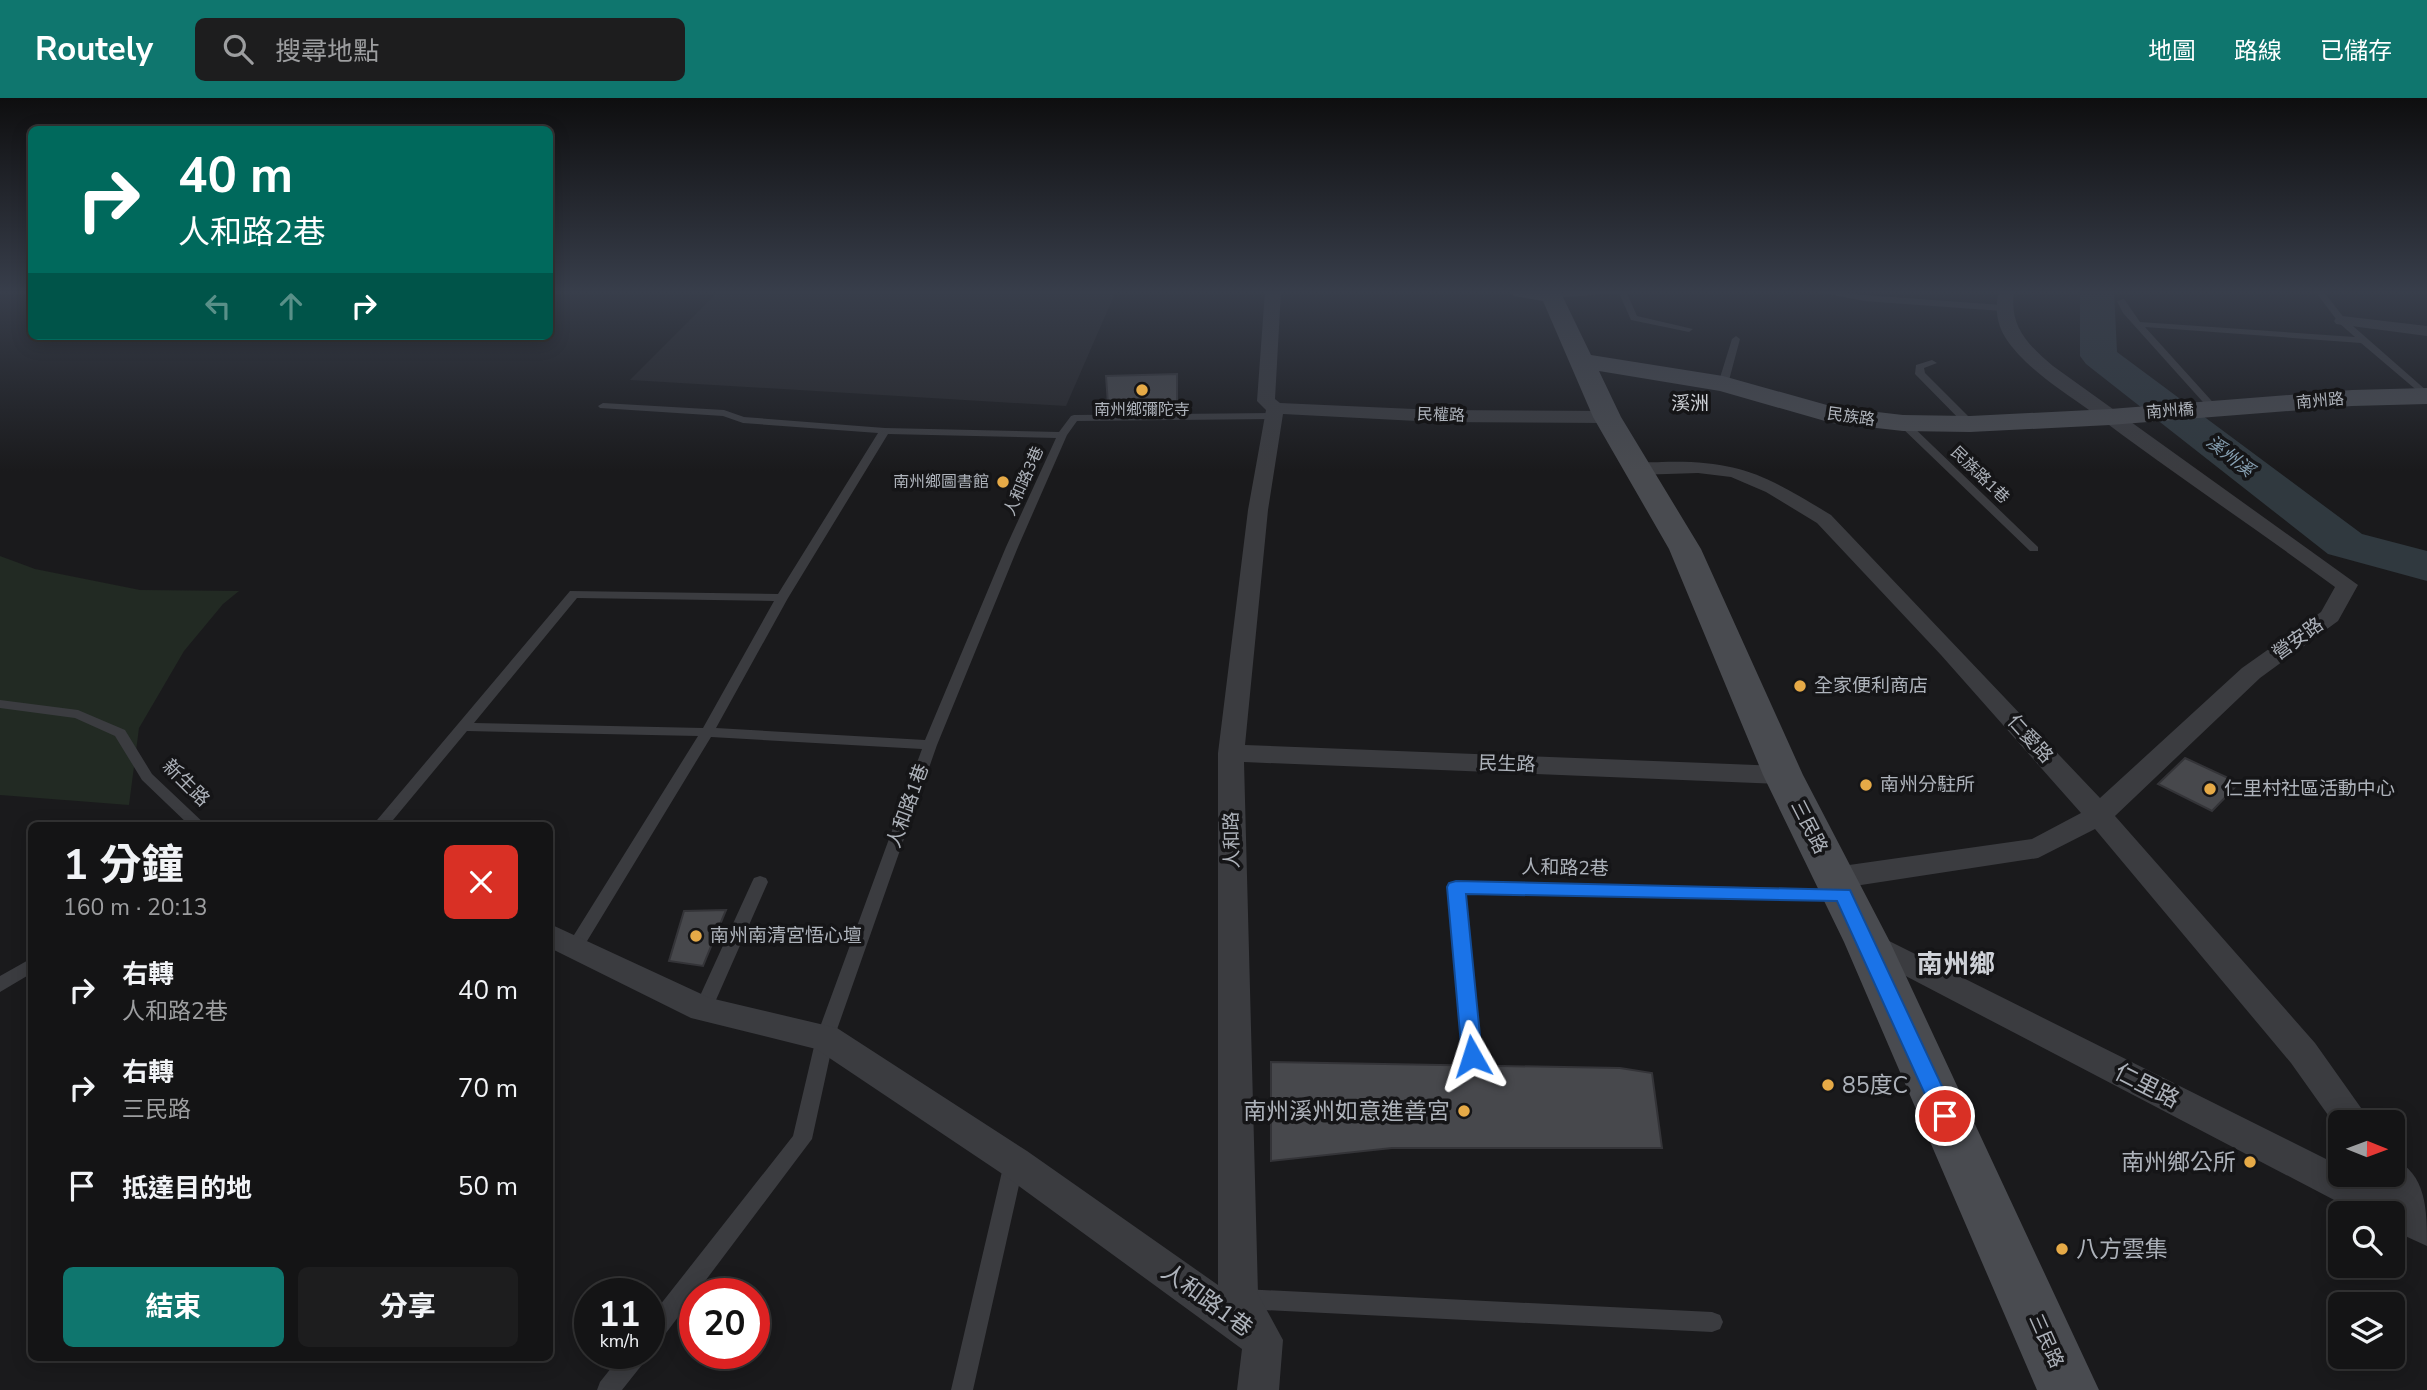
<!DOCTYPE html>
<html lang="zh-TW">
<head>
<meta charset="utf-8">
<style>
	:root { --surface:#141415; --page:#1d1d1e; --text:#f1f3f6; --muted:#9d9ea0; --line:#333334; --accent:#0f766e }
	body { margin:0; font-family:"Nunito Sans","Noto Sans TC",sans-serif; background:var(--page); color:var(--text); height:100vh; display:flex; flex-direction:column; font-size:26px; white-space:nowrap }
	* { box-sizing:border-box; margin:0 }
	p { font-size:23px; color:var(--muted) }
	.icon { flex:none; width:38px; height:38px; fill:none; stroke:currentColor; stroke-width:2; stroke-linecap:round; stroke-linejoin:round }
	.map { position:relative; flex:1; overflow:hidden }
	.side { position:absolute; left:28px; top:724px; width:525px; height:539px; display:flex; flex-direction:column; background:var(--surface); border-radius:10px; box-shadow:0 4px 18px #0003,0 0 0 2px var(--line) }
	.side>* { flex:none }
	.hud { position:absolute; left:28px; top:28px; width:525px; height:214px; border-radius:10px; box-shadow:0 4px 18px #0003,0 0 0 2px var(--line); background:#00695c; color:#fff; overflow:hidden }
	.needle { width:46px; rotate:91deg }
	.tools { position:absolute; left:2328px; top:1012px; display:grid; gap:14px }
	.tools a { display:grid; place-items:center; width:77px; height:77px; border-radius:10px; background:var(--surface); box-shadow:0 4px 18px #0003,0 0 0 2px var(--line); font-size:35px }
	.speed { position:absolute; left:574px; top:1180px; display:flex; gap:14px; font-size:35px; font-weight:700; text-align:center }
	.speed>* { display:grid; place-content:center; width:91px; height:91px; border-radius:50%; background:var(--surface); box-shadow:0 4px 18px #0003,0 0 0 2px var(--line); line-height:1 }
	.speed small { font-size:18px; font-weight:400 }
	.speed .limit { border:10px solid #d22; background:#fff; color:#111 }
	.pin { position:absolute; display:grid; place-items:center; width:60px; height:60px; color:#fff; margin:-30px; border:4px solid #fff; border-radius:50%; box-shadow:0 2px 7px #0007 }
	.me { position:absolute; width:77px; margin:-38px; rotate:354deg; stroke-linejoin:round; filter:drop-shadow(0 0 5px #0008) }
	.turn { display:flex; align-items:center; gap:24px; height:147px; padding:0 35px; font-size:32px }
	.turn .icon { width:91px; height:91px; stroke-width:2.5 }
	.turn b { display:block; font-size:49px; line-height:60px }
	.lanes { display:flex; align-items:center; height:66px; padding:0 35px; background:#0003; justify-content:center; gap:35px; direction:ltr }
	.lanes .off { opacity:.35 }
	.round { display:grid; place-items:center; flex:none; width:74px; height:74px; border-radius:10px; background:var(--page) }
	.headline { display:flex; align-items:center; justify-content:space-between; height:119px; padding:0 35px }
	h1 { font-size:42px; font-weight:700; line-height:52px }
	.action { display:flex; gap:14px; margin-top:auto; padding:14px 35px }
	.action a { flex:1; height:80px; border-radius:10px; background:var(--accent); color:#fff; font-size:28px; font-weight:700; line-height:80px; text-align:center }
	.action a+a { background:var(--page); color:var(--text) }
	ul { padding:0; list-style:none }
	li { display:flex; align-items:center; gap:21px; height:98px; padding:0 35px }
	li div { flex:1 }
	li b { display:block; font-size:26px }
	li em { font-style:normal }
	header { display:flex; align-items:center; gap:42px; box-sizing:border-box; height:98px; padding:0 35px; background:var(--accent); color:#fff }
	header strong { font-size:33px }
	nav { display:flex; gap:38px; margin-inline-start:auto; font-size:24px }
	.search { width:490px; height:63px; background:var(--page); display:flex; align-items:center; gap:18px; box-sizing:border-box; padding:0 24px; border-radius:10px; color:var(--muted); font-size:26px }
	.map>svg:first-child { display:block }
	.built { fill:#262629 }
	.green { fill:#222a23 }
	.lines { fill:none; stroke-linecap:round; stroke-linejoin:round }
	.river { fill:#30393f; fill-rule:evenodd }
	.building { fill:#47484c; stroke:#343438; stroke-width:2 }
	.lane { fill:#3b3c40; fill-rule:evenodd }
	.street { fill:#3b3c40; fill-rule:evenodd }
	.secondary { fill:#494b50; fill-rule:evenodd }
	.route { fill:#1a73e8; stroke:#114b97; stroke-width:2 }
	.poi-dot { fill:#e6aa47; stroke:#151517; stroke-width:2.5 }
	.labels { text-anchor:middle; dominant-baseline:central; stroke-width:7; stroke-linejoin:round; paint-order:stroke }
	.far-street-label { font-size:16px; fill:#adb2ba; stroke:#151517 }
	.far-poi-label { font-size:16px; fill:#adb2ba; stroke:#151517 }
	.far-water-label { font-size:18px; font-style:italic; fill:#87a0b2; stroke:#151517 }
	.far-quarter-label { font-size:19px; fill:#ced1d7; stroke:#151517 }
	.street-label { font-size:19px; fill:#adb2ba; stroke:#151517 }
	.poi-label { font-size:19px; fill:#adb2ba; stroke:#151517; text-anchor:start }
	.near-poi-label { font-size:23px; fill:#adb2ba; stroke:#151517; text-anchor:start }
	.near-street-label { font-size:23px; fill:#adb2ba; stroke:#151517 }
	.district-label { font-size:26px; font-weight:bold; fill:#ced1d7; stroke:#151517 }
</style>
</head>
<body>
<header>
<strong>Routely</strong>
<div class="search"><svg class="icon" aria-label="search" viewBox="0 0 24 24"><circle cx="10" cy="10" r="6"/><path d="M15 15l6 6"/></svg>搜尋地點</div>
<nav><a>地圖</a><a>路線</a><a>已儲存</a></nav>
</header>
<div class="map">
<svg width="2427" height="1292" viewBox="0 0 2427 1292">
	<rect width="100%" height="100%" fill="#1a1a1c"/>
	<path class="built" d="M 719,193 L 1116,193 L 1066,308 L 630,282 Z"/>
	<path class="green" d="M 0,458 L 35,471 L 140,492 L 239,493 L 223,506 L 184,553 L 139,630 L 129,707 L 0,697 Z"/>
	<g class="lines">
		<path class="river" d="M 2080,193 L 2114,193 L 2117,254 L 2362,436 L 2427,453 L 2427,483 L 2328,456 L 2086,266 L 2080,258 Z"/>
	</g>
	<path class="building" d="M 1177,276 L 1177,310 L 1108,306 L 1106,278 Z
		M 2185,660 L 2239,685 L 2212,713 L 2158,686 Z
		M 726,812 L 703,868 L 669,863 L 684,813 Z
		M 1271,964 L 1620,970 L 1652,975 L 1662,1050 L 1392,1050 L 1271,1063 Z"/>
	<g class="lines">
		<path class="lane" d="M 1591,193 L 1626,193 L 1637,218 L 1693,231 L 1689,234 L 1631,222 L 1619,195 L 1552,200 L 1548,198 L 1552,196 Z
			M 1814,193 L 1831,193 L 1864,197 L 2002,207 L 2006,210 L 2002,213 L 1864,203 Z
			M 2315,193 L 2323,193 L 2345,221 L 2427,293 L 2427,301 L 2361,245 L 2145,229 L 2219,311 L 2211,313 L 2123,215 L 2117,203 L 2124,201 L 2140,224 L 2355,239 L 2339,225 Z
			M 1736,238 L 1740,241 L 1728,286 L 1720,288 L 1718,286 L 1732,241 Z
			M 1932,262 L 1937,265 L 1924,270 L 1925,275 L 1974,324 L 1974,328 L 1966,328 L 1915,276 L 1916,267 Z
			M 603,305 L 724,312 L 744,319 L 885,330 L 1059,334 L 1071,318 L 1074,317 L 1274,315 L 1279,318 L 1274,321 L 1077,323 L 1067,337 L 1018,449 L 937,647 L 834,940 L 812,1041 L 657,1247 L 649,1250 L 649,1221 L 793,1038 L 816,940 L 922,651 L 711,639 L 581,853 L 575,855 L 569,853 L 567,849 L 569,845 L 698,638 L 467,633 L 388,728 L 372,728 L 570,493 L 778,496 L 878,335 L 743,325 L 723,318 L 600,310 L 598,308 ZM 888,336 L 1056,340 L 1006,449 L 925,642 L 716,630 L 788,500 ZM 577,500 L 774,503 L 703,630 L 474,625 Z
			M 1899,323 L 1907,323 L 2038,449 L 2038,453 L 2030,453 L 1899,327 Z
			M 0,602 L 78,612 L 125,632 L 152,676 L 207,728 L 190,728 L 142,682 L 115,638 L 75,620 L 0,610 Z
			M 760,778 L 766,780 L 768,784 L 712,911 L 709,916 L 703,918 L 697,916 L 694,911 L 752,784 L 754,780 Z
			M 1456,783 L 1838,791 L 1844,793 L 1846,797 L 1844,801 L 1838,803 L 1465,795 L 1481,958 L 1478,963 L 1472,965 L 1466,963 L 1463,958 L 1448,789 L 1450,785 Z
			M 32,860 L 32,875 L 0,894 L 0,878 Z
			M 1014,1056 L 1021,1059 L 1024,1065 L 973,1292 L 951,1292 L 1004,1065 L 1007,1059 Z
			M 1242,1191 L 1712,1214 L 1720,1217 L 1723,1224 L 1720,1231 L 1712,1234 L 1242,1211 L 1235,1208 L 1231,1201 L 1235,1194 Z
			M 623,1255 L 648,1255 L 645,1263 L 622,1292 L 597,1292 L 600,1284 Z"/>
		<path class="street" d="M 1265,193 L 1281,193 L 1275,301 L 1280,305 L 1436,312 L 1607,313 L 1616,319 L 1607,325 L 1436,324 L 1283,316 L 1268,412 L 1245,647 L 1783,668 L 1793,671 L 1796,677 L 1793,683 L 1783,686 L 1244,664 L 1258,1196 L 1283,1242 L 1279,1292 L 1237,1292 L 1242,1251 L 1001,1075 L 816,951 L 691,920 L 550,850 L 550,826 L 710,900 L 837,930 L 1027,1053 L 1218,1187 L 1218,655 L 1248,412 L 1266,312 L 1257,303 Z
			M 1999,193 L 2014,193 C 2009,228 2027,246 2053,268 L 2358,487 L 2338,523 L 2260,580 L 2115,718 L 2315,945 L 2371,1024 L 2340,1024 L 2340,1034 L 2291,965 L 2095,731 L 2038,760 L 1835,791 L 1825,788 L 1820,780 L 1825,772 L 1835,769 L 2032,741 L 2081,715 L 1941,557 L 1817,425 L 1766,394 L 1731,379 L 1698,375 L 1636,377 L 1626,371 C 1633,362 1651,365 1662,364 C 1740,362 1767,378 1831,417 L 2100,700 L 2242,570 L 2321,514 L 2335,489 C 2254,429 2169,373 2089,312 C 2060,291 2024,269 2005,239 C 1996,224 1995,209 1999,193 Z
			M 2342,218 L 2427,228 L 2427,238 L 2336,226 L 2334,223 L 2336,220 Z
			M 1867,832 L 2340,1068 L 2340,1076 L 2356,1076 L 2379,1088 L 2374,1076 L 2392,1076 L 2392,1060 C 2427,1075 2427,1113 2427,1148 L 2392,1132 L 2392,1115 L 2359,1115 L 1856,852 L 1852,844 L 1856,836 Z"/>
		<path class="secondary" d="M 1511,193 L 1560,193 L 1591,257 L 1723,278 L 1834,309 L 1903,317 L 1970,318 L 2110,311 L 2352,292 L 2427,290 L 2427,306 L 2352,308 L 2110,327 L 1970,334 L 1903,333 L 1832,325 L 1720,293 L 1599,273 L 1621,319 L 1701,451 L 1803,677 L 1890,844 L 2099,1292 L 2037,1292 L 1844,844 L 1763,677 L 1669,451 L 1593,319 L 1543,203 L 1514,198 Z"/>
	</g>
	<linearGradient id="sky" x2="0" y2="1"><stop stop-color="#0e0e0f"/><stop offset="0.52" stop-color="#383e4b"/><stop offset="1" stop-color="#383e4b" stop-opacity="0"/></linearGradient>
	<rect width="2427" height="373" fill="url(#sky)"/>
	<path class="route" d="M 1456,783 L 1850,792 L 1956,1018 L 1953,1025 L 1945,1027 L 1938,1025 L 1837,803 L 1466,796 L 1482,958 L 1479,964 L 1472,966 L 1465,964 L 1462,958 L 1447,789 L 1449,785 Z"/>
	<g class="poi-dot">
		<circle cx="1142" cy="292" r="7"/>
		<circle cx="1003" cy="384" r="7"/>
		<circle cx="1800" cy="588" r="7"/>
		<circle cx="1866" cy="687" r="7"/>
		<circle cx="2210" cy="691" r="7"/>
		<circle cx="696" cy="838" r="7"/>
		<circle cx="1828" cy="987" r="7"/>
		<circle cx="1464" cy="1013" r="7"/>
		<circle cx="2250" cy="1064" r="7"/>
		<circle cx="2062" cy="1151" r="7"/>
	</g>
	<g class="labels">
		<g class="far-street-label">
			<text transform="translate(2320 303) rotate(-5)">南州路</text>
			<text transform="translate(2170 313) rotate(-4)">南州橋</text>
			<text transform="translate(1441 317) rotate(2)">民權路</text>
			<text transform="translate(1851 319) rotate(8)">民族路</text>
			<text transform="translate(1980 377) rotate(44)">民族路1巷</text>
			<text transform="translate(1024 383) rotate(-66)">人和路3巷</text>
		</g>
		<g class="far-poi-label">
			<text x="1142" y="312">南州鄉彌陀寺</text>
			<text x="989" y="384" text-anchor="end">南州鄉圖書館</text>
		</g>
		<g class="far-water-label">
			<text transform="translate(2230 358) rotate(38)">溪州溪</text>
		</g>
		<g class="far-quarter-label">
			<text x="1690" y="306">溪洲</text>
		</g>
		<g class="street-label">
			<text transform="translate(2298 541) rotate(-36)">營安路</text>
			<text transform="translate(2030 641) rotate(48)">仁愛路</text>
			<text transform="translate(1507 666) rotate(2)">民生路</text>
			<text transform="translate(186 685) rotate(45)">新生路</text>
			<text transform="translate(908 708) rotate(-70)">人和路1巷</text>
			<text transform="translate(1809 729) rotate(63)">三民路</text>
			<text transform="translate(1232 742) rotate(-91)">人和路</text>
			<text transform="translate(1565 770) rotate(1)">人和路2巷</text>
			<text transform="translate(2046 1243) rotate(66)">三民路</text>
		</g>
		<g class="poi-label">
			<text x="1814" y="588">全家便利商店</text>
			<text x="1880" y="687">南州分駐所</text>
			<text x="2224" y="691">仁里村社區活動中心</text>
			<text x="710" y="838">南州南清宮悟心壇</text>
		</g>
		<g class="near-poi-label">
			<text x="1842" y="987">85度C</text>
			<text x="1450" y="1013" text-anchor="end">南州溪州如意進善宮</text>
			<text x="2236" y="1064" text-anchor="end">南州鄉公所</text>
			<text x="2076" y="1151">八方雲集</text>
		</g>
		<g class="near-street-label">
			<text transform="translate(2147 988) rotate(27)">仁里路</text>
			<text transform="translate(1207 1202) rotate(36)">人和路1巷</text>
		</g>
		<g class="district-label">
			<text x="1956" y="866">南州鄉</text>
		</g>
	</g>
</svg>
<div class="tools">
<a><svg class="needle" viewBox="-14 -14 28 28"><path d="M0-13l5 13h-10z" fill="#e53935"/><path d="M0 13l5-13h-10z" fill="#9d9ea0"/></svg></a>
<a><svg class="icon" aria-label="search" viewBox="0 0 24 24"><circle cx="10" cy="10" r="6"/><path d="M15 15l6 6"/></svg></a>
<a><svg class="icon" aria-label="layers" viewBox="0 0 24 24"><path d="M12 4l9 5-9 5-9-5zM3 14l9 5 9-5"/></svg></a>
</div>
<div class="speed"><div>11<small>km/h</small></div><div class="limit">20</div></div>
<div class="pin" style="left:1945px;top:1018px;background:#d93025"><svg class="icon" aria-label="arrive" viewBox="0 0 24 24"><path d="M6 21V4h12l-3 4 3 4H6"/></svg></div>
<svg class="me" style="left:1472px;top:958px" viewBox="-20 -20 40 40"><path d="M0-17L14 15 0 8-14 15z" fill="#1a73e8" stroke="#fff" stroke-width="4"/></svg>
<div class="hud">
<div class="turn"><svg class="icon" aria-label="right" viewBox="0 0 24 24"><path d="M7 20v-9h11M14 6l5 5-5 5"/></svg><div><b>40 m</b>人和路2巷</div></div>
<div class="lanes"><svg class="icon off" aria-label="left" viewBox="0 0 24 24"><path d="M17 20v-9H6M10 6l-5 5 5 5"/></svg><svg class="icon off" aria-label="ahead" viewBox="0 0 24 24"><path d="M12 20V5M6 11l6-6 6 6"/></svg><svg class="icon" aria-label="right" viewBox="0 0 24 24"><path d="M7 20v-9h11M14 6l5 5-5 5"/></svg></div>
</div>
<section class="side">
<div class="headline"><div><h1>1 分鐘</h1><p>160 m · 20:13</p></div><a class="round" style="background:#d93025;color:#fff"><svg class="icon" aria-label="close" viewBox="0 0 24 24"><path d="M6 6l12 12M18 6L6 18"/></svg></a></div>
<ul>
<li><svg class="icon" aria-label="right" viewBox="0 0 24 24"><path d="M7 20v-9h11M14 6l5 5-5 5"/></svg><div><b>右轉</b><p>人和路2巷</p></div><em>40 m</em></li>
<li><svg class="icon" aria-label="right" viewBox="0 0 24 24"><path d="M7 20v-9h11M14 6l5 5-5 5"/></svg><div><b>右轉</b><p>三民路</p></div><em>70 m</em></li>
<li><svg class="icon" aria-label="arrive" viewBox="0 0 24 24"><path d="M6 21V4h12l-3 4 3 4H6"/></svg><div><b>抵達目的地</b></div><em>50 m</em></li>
</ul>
<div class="action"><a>結束</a><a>分享</a></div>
</section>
</div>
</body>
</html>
